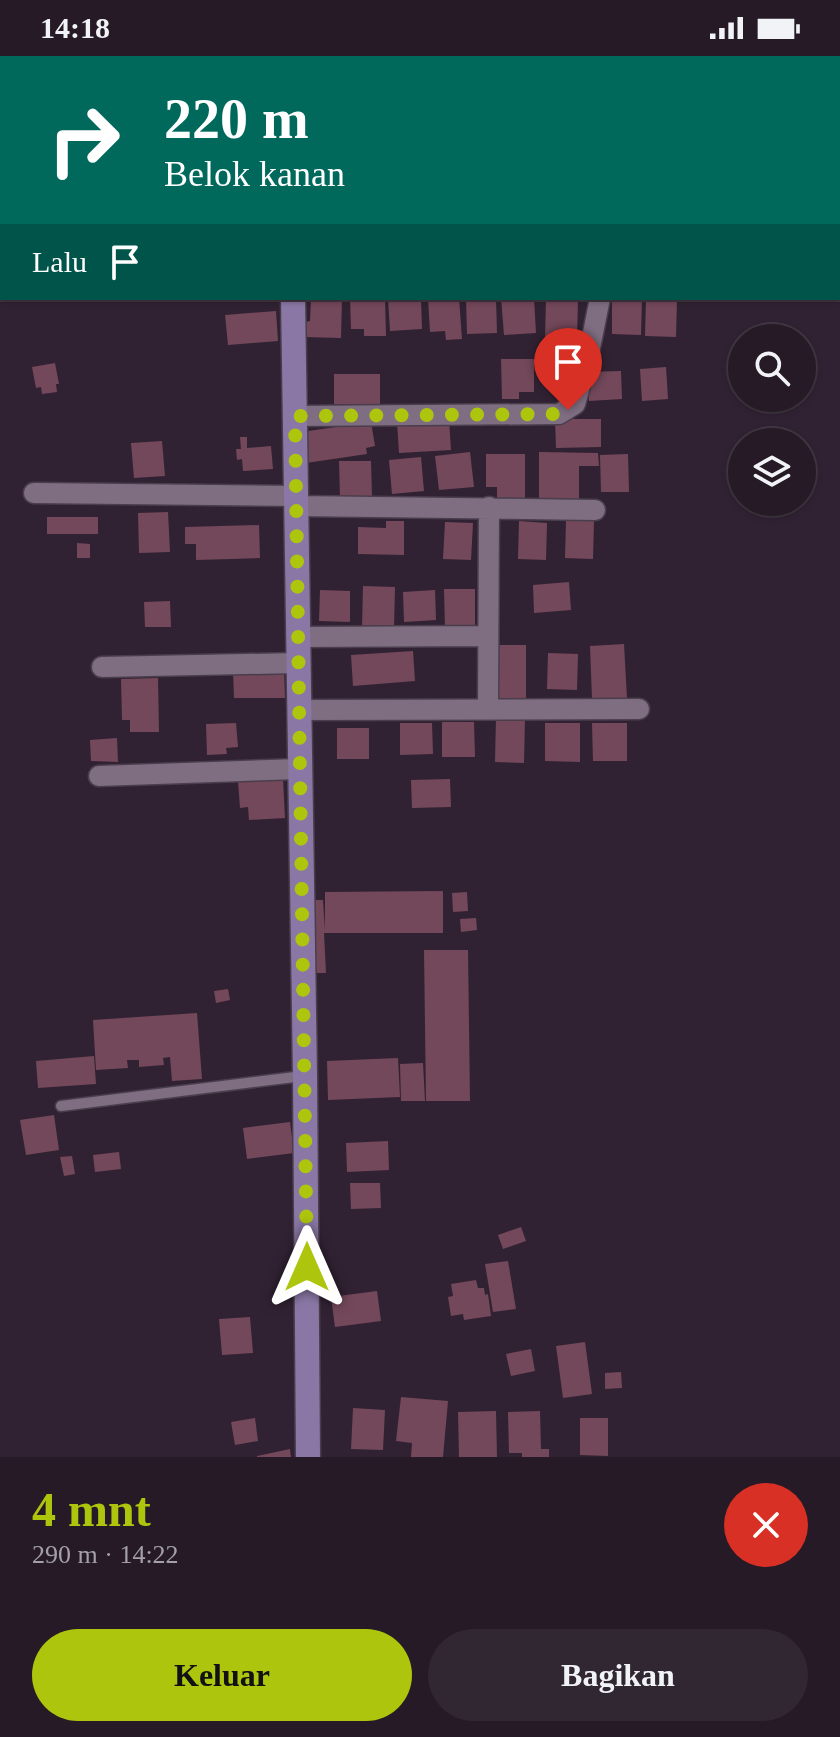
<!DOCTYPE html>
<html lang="id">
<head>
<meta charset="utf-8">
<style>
	:root { --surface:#251a26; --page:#312732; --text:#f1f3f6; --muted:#a3a1a7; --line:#423843; --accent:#adc60d }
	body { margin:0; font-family:"Times New Roman",serif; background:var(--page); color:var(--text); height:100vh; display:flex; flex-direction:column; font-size:30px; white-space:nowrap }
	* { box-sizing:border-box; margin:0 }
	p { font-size:26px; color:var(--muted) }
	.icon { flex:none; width:44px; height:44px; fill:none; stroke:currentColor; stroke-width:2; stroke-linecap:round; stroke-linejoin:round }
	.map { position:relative; height:1401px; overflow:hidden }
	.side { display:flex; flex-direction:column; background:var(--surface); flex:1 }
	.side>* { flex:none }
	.top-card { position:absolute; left:0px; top:0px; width:840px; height:244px; box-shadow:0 2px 6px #0004,0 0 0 2px var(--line); background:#00695c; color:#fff; overflow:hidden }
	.fabs { position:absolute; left:728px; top:268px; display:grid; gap:16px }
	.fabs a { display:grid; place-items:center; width:88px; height:88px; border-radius:50%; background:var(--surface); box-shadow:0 2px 6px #0004,0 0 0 2px var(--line); font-size:40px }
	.pin { position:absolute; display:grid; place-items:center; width:68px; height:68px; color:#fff; margin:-82px -34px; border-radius:50% 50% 50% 0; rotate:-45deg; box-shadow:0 0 8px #0007 }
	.pin .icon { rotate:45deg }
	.me { position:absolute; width:88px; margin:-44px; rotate:0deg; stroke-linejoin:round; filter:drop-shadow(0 0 6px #0008) }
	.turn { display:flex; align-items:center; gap:28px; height:168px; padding:0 32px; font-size:36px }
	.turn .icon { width:104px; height:104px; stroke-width:2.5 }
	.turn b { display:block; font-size:56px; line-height:68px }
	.then { display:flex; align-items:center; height:76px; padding:0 32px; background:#0003; gap:16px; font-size:30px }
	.round { display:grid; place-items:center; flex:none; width:84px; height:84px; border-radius:42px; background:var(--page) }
	.summary { display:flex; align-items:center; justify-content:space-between; height:136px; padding:0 32px }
	h1 { font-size:48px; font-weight:800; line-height:60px; color:var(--accent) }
	.button { display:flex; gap:16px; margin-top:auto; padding:16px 32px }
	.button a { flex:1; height:92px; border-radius:48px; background:var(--accent); color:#111; font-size:32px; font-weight:800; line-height:92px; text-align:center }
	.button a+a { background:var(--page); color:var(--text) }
	.status { display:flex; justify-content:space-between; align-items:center; height:56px; padding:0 40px; background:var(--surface); direction:ltr }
	.status svg { height:22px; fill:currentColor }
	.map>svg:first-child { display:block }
	.building { fill:#73485a }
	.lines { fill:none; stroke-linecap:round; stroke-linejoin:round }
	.lane-casing { stroke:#4a3e4d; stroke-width:13 }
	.street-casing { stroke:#4a3e4d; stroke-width:23 }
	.secondary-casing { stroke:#4a3e4d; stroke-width:27 }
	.lane { stroke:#7f6d82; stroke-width:10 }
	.street { stroke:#7f6d82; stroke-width:20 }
	.secondary { stroke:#8a77a5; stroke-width:24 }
	.route { stroke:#adc60d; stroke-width:14; stroke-dasharray:0 25.2 }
</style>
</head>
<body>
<div class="status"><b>14:18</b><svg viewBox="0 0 49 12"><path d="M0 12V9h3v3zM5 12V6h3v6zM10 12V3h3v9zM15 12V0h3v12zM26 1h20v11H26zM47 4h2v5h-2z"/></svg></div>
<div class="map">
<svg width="840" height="1401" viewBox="0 0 840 1401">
	<rect width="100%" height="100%" fill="#312233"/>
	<path class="building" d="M 311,242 L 342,242 L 341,282 L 304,281 L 305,266 L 310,265 Z
		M 350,242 L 385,242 L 386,280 L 364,280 L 364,273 L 351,273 Z
		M 388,242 L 421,242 L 422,273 L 390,275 Z
		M 428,242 L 459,242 L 462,283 L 446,284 L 445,275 L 430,276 Z
		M 466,242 L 496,242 L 497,277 L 467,278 Z
		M 501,242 L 534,242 L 536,277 L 504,279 Z
		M 546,242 L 578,242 L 577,284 L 545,283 Z
		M 612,242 L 642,242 L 641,279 L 612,278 Z
		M 646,242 L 677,243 L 676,281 L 645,280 Z
		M 276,255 L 278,285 L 228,289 L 225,259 Z
		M 501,303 L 534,303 L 534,336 L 519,336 L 519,343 L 502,343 Z
		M 55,307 L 59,328 L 56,328 L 57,336 L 42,338 L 41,331 L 36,332 L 32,311 Z
		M 666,311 L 668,343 L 642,345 L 640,313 Z
		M 621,315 L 622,343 L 589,345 L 587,316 Z
		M 334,318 L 380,318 L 380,349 L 334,348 Z
		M 449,363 L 451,394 L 399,397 L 397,366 Z
		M 555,363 L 601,363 L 601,391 L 556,392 Z
		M 371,366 L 375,390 L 366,392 L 367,398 L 306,407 L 301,376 Z
		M 240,381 L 247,381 L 247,392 L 271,390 L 273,413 L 243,415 L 242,403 L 237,404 L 236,393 L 241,393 Z
		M 162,385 L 165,420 L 134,422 L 131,387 Z
		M 470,396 L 474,431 L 439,434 L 435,400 Z
		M 539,396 L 598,397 L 599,410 L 579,410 L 579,443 L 539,443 Z
		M 486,398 L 525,398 L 525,444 L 497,444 L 497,431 L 486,431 Z
		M 628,398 L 629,436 L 601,436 L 600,399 Z
		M 421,401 L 424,435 L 392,438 L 389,404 Z
		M 339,405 L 371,405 L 372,440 L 340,441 Z
		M 168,456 L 170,496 L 139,497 L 138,457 Z
		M 47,461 L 98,461 L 98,478 L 47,478 Z
		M 386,465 L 404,465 L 404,499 L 358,498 L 358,471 L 386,472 Z
		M 519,465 L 547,467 L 546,504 L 518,503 Z
		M 566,465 L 594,465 L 593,503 L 565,502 Z
		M 445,466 L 473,467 L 471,504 L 443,503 Z
		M 259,469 L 260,502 L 196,504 L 196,488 L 185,488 L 185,471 Z
		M 77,487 L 90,488 L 90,502 L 77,502 Z
		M 569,526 L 571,554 L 534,557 L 533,529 Z
		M 363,530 L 395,531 L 394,574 L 362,573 Z
		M 444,533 L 475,533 L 475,573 L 445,573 Z
		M 320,534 L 350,535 L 350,566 L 319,565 Z
		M 435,534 L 436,564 L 404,566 L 403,536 Z
		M 170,545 L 171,571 L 145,571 L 144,546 Z
		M 624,588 L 627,642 L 592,643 L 590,590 Z
		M 496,589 L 526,589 L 526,642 L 496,642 Z
		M 413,595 L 415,625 L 353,630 L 351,599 Z
		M 548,597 L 578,598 L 577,634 L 547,633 Z
		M 284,613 L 285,642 L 234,642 L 233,614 Z
		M 158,622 L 159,676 L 130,676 L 130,664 L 122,664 L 121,623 Z
		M 496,661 L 525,662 L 524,707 L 495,706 Z
		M 442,666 L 474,666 L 475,701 L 442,701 Z
		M 236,667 L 238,691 L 226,692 L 227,698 L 207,699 L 206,668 Z
		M 400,667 L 432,667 L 433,698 L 400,699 Z
		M 545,667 L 580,667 L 580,706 L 545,705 Z
		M 592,667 L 627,667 L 627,705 L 593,705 Z
		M 337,672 L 369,672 L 369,703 L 337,703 Z
		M 117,682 L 118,706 L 91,705 L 90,684 Z
		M 283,723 L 285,762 L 249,764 L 248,751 L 240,752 L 238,725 Z
		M 450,723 L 451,751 L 412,752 L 411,724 Z
		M 443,835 L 443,877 L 324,877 L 326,917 L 316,917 L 312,844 L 323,844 L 325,874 L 325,836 Z
		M 467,836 L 468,855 L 453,856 L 452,837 Z
		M 476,862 L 477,874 L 461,876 L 460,863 Z
		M 424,894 L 468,894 L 470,1045 L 426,1045 Z
		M 228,933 L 230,944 L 216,947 L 214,935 Z
		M 197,957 L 202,1023 L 172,1025 L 170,1001 L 163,1002 L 164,1009 L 139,1011 L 139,1004 L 127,1004 L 128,1012 L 96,1014 L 93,964 Z
		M 94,1000 L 96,1028 L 38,1032 L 36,1005 Z
		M 398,1002 L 400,1041 L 328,1044 L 327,1005 Z
		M 423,1007 L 425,1045 L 401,1045 L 400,1008 Z
		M 54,1059 L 59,1094 L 26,1099 L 20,1064 Z
		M 290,1066 L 294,1097 L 247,1103 L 243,1072 Z
		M 388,1085 L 389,1114 L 347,1116 L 346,1087 Z
		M 119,1096 L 121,1113 L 95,1116 L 93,1099 Z
		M 72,1100 L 75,1118 L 64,1120 L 60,1101 Z
		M 350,1127 L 380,1127 L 381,1152 L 351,1153 Z
		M 521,1171 L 526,1185 L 503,1193 L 498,1179 Z
		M 508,1205 L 516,1253 L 493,1256 L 485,1208 Z
		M 476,1224 L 478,1232 L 484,1232 L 485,1239 L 488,1238 L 491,1260 L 464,1264 L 463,1258 L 451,1260 L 448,1241 L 453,1240 L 451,1228 Z
		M 377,1235 L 381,1265 L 335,1271 L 331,1241 Z
		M 250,1261 L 253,1297 L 222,1299 L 219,1263 Z
		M 585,1286 L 592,1338 L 563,1342 L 556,1290 Z
		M 531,1293 L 535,1315 L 511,1320 L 506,1298 Z
		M 621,1316 L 622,1332 L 605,1333 L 605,1317 Z
		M 401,1341 L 448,1345 L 443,1401 L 411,1401 L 412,1387 L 396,1385 Z
		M 353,1352 L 385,1354 L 383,1394 L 351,1393 Z
		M 496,1355 L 497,1401 L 459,1401 L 458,1356 Z
		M 540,1355 L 541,1393 L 549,1393 L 549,1401 L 522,1401 L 522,1397 L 509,1397 L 508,1356 Z
		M 255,1362 L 258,1385 L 235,1389 L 231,1366 Z
		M 580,1362 L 608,1362 L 608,1400 L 580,1399 Z
		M 290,1393 L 291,1401 L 257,1401 L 257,1400 Z"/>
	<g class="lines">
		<defs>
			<path id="lane" d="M 61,1050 L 303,1020"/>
			<path id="street" d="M 295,360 L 559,358 L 575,348 L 589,297 L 600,242
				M 34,437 L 295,440
				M 296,450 L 595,454
				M 298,581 L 487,580
				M 102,611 L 298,607
				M 488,653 L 489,451
				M 298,654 L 639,653
				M 99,720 L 299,713"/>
			<path id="secondary" d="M 289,0 L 289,2
				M 293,242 L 305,1020 L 308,1401"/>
		</defs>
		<use href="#lane" class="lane-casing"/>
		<use href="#street" class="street-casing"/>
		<use href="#secondary" class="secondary-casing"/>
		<use href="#lane" class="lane"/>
		<use href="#street" class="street"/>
		<use href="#secondary" class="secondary"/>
	</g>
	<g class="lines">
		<path class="route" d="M 307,1211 L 295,360 L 559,358 L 568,354"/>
	</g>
</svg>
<div class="fabs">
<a><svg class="icon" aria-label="search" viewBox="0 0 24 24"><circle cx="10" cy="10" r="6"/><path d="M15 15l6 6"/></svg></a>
<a><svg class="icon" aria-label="layers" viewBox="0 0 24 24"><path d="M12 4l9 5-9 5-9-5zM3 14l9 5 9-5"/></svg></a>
</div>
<div class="pin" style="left:568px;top:354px;background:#d93025"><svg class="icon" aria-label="arrive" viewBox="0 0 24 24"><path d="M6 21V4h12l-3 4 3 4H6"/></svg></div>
<svg class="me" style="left:307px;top:1211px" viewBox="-20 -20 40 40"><path d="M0-17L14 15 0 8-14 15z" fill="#adc60d" stroke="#fff" stroke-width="4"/></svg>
<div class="top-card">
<div class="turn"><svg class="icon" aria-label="right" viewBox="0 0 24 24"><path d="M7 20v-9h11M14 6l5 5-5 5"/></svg><div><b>220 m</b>Belok kanan</div></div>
<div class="then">Lalu<svg class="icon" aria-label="arrive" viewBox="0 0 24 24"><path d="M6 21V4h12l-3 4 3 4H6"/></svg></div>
</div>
</div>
<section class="side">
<div class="summary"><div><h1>4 mnt</h1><p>290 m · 14:22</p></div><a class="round" style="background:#d93025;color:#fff"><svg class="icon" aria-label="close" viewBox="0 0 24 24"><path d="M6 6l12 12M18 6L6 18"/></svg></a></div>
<div class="button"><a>Keluar</a><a>Bagikan</a></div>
</section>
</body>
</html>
